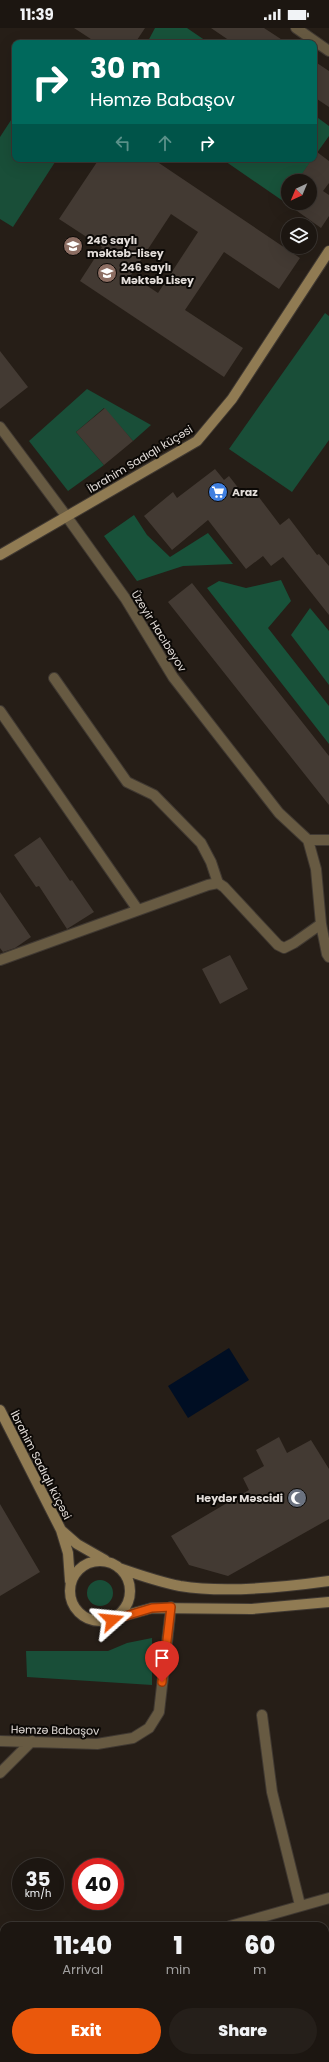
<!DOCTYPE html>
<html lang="en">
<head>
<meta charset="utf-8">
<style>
	:root { --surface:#1c1611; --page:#251f1a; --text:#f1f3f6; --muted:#a09f9f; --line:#3a3531; --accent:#ea580c }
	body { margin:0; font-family:Poppins,sans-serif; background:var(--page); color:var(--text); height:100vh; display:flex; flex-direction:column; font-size:15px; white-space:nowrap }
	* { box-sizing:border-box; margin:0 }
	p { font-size:13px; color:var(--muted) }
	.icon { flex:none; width:22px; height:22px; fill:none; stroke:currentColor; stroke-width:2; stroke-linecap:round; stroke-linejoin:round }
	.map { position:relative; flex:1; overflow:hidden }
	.side { position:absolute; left:0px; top:1894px; width:329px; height:140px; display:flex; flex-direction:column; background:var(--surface); border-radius:12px 12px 0 0; box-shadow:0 4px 16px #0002,0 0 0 1px var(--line) }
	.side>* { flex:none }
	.banner { position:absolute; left:12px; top:12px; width:305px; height:122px; border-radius:8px; box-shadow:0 4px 16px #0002,0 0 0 1px var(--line); background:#00695c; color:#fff; overflow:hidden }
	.needle { width:26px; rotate:224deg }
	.tools { position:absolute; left:281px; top:146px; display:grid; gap:8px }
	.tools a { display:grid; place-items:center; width:36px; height:36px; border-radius:50%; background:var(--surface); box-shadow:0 4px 16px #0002,0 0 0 1px var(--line); font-size:20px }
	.speed { position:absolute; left:12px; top:1830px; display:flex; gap:8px; font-size:20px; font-weight:700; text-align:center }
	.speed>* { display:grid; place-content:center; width:52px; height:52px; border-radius:50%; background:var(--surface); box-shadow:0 4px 16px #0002,0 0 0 1px var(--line); line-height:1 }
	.speed small { font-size:10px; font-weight:400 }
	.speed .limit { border:6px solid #d22; background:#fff; color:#111 }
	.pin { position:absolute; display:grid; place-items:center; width:34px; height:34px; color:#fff; margin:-41px -17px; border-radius:50% 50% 50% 0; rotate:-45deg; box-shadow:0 0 4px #0007 }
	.pin .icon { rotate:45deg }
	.me { position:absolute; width:44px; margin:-22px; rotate:72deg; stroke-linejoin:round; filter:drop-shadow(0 0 3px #0008) }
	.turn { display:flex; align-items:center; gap:14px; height:84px; padding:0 12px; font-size:18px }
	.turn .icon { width:52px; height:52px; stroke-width:2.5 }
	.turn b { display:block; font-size:28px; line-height:34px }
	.lanes { display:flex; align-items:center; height:38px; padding:0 12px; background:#0003; justify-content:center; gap:20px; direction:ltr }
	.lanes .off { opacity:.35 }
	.eta { display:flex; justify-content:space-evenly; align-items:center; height:68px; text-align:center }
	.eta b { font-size:24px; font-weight:800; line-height:28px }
	.button { display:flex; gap:8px; margin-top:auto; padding:8px 12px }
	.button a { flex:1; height:46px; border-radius:24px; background:var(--accent); color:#fff; font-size:16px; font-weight:800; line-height:46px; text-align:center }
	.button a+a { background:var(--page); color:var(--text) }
	.status { display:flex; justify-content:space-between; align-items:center; height:28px; padding:0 20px; background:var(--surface); direction:ltr }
	.status svg { height:11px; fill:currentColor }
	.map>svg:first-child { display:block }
	.green { fill:#194e38 }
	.forest { fill:#18523a }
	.water { fill:#000e23 }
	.building { fill:#433a33; fill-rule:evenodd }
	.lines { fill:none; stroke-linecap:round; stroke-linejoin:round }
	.street-casing { stroke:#403932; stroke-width:12 }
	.secondary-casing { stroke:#403932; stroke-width:12 }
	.street { stroke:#675a42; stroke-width:10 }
	.secondary { stroke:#907b53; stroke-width:10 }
	.route-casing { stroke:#983908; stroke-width:10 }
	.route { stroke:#ea580c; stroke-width:7 }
	.labels { text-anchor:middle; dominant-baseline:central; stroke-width:4; stroke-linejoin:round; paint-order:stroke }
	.poi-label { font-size:11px; font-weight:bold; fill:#e3ddd9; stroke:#0c0906; text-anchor:start }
	.street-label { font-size:11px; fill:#e3ddd9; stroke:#0c0906 }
</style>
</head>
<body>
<div class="status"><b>11:39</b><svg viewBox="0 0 49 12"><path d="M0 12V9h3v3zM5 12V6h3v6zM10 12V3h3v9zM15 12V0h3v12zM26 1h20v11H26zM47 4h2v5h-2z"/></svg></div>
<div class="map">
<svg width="329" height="2034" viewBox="0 0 329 2034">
	<rect width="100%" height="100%" fill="#261e17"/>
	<path class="green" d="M 15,86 L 15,131 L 57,131 L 13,199 L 0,191 L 0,109 Z
		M 325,285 L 329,288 L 329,412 L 292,464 L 229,421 Z
		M 87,361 L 151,397 L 133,413 L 104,380 L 76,404 L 104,437 L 68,463 L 29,413 Z
		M87 1565a13 13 0 1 1 26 0a13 13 0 1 1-26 0Z
		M 152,1610 L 152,1657 L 27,1649 L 26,1623 L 108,1623 L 127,1615 Z"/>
	<path class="forest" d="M 155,0 L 187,0 L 209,15 L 147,15 Z
		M 314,87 L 329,98 L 329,108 L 314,129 Z
		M 222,131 L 313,131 L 297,153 L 288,153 L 288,166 L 283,173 Z
		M 134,487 L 147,507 L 170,529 L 208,505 L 233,536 L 183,538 L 137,553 L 104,508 Z
		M 281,552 L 291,573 L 268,600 L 329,678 L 329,716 L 207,560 L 219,553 L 246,560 Z
		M 310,580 L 329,603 L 329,657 L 291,607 Z"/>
	<path class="water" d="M 229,1320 L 249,1352 L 188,1390 L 168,1358 Z"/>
	<path class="building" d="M 74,0 L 145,0 L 135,15 L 97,15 Z
		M 211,0 L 264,0 L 287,15 L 233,15 Z
		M 314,33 L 329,43 L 329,79 L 314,69 Z
		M 317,124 L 329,133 L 329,155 L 323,163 L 329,167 L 329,188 L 321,200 L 283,173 L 288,166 L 288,175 L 310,175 L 310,153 L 297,153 Z
		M 99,131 L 153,131 L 300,230 L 279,261 L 224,224 L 185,282 L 243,320 L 224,349 L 80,253 L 102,219 L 59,191 ZM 171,186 L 198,204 L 158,265 L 131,247 Z
		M 0,323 L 28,359 L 0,381 Z
		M 105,380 L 133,413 L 104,437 L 76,404 Z
		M 215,441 L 224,452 L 229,448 L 243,466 L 252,460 L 280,497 L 289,490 L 317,527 L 319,526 L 329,538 L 329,587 L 283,529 L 271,538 L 263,528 L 246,541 L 208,492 L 172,522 L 144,488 L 173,464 L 177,470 Z
		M 192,555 L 329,728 L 329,777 L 168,574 Z
		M 40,809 L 70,853 L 72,852 L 94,884 L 67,901 L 39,858 L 36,859 L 14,827 Z
		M 0,864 L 31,909 L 15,920 L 3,924 L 0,920 Z
		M 230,927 L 248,961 L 220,976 L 202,941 Z
		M 279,1409 L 287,1425 L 311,1412 L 329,1441 L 329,1491 L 228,1548 L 189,1537 L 171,1508 L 249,1462 L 243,1450 L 264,1438 L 256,1422 Z
		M 0,1476 L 40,1544 L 0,1568 Z"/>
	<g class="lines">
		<defs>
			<path id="street" d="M 296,0 L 329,23
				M 0,399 L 67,489 L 125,570 L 173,649 L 279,785 L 308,812
				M 54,650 L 127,754 L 154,767 L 201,815 L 211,834 L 218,855
				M 0,683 L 138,882
				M 308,812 L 316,841 L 321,896 L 327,926 L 329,929
				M 308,812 L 329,812
				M 0,932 L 208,857 L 218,855 L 224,859 L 278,917 L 284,920 L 294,915 L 321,896
				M 262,1687 L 272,1764 L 300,1877
				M 0,1713 L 97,1716 L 133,1710 L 149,1700 L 159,1684 L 171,1579
				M 0,1745 L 32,1713
				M 230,1898 L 329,1870
				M 0,1941 L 4,1941
				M 325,2015 L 329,2015"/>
			<path id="secondary" d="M 0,527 L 197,413 L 232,371 L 329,223
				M 0,1382 L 61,1502
				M70 1563a30 30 0 1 1 60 0a30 30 0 1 1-60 0Z
				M 119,1540 C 139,1547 159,1554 180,1558 C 223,1565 286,1559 329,1553
				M 70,1553 L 68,1525 L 61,1502 L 77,1516 L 105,1532
				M 112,1591 L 152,1580 L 252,1581 L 329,1574"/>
		</defs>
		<use href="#street" class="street-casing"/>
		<use href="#secondary" class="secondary-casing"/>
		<use href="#street" class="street"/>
		<use href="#secondary" class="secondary"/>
	</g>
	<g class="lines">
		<defs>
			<path id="route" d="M 112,1592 L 152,1580 L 171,1579 L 162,1654"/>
		</defs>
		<use href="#route" class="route-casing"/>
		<use href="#route" class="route"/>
	</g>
	<defs>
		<symbol id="school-disc" viewBox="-11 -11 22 22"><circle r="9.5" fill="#8d6e63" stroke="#0c0906"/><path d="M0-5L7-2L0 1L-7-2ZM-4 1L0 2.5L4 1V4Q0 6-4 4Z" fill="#fff"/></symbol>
		<symbol id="supermarket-disc" viewBox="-11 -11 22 22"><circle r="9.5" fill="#3f7fe0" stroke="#0c0906"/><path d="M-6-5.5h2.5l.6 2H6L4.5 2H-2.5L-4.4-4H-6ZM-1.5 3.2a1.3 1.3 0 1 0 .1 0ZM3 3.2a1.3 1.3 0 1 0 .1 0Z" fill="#fff"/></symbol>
		<symbol id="mosque-disc" viewBox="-11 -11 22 22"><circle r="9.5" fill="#6b7280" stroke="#0c0906"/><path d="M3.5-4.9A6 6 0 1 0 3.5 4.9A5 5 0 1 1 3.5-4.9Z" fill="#fff"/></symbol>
	</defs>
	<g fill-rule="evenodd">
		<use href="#school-disc" x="62" y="207" width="22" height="22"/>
		<use href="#school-disc" x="96" y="234" width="22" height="22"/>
		<use href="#supermarket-disc" x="207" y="453" width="22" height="22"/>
		<use href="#mosque-disc" x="286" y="1459" width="22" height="22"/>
	</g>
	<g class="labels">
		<g class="poi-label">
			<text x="87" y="212">246 saylı<tspan x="87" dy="13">məktəb-lisey</tspan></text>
			<text x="121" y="239">246 saylı<tspan x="121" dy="13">Məktəb Lisey</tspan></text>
			<text x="232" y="464">Araz</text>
			<text x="283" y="1470" text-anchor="end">Heydər Məscidi</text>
		</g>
		<g class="street-label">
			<text transform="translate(140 431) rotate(-31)">İbrahim Sadıqlı küçəsi</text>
			<text transform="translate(159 603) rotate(58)">Üzeyir Hacıbəyov</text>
			<text transform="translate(41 1437) rotate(63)">İbrahim Sadıqlı küçəsi</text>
			<text transform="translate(55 1702) rotate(1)">Həmzə Babaşov</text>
		</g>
	</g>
</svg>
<div class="tools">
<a><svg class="needle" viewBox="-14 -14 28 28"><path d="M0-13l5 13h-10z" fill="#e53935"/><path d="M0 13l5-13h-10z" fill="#a09f9f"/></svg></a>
<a><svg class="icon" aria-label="layers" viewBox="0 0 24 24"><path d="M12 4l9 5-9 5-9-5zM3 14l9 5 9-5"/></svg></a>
</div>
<div class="speed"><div>35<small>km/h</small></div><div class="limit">40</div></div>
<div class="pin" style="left:162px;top:1654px;background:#d93025"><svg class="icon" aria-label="arrive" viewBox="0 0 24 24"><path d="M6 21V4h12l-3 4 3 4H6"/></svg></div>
<svg class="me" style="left:112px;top:1592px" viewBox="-20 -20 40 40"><path d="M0-17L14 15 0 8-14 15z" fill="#ea580c" stroke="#fff" stroke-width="4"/></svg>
<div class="banner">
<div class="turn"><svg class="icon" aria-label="right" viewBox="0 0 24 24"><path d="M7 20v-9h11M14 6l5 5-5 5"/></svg><div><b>30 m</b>Həmzə Babaşov</div></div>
<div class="lanes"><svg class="icon off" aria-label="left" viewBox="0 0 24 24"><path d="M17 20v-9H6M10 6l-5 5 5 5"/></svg><svg class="icon off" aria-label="ahead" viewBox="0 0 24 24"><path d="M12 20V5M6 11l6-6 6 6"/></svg><svg class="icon" aria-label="right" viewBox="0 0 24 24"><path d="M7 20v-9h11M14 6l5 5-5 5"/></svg></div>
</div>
<section class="side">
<div class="eta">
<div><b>11:40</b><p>Arrival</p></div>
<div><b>1</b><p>min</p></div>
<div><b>60</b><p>m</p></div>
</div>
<div class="button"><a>Exit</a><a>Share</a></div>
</section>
</div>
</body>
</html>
